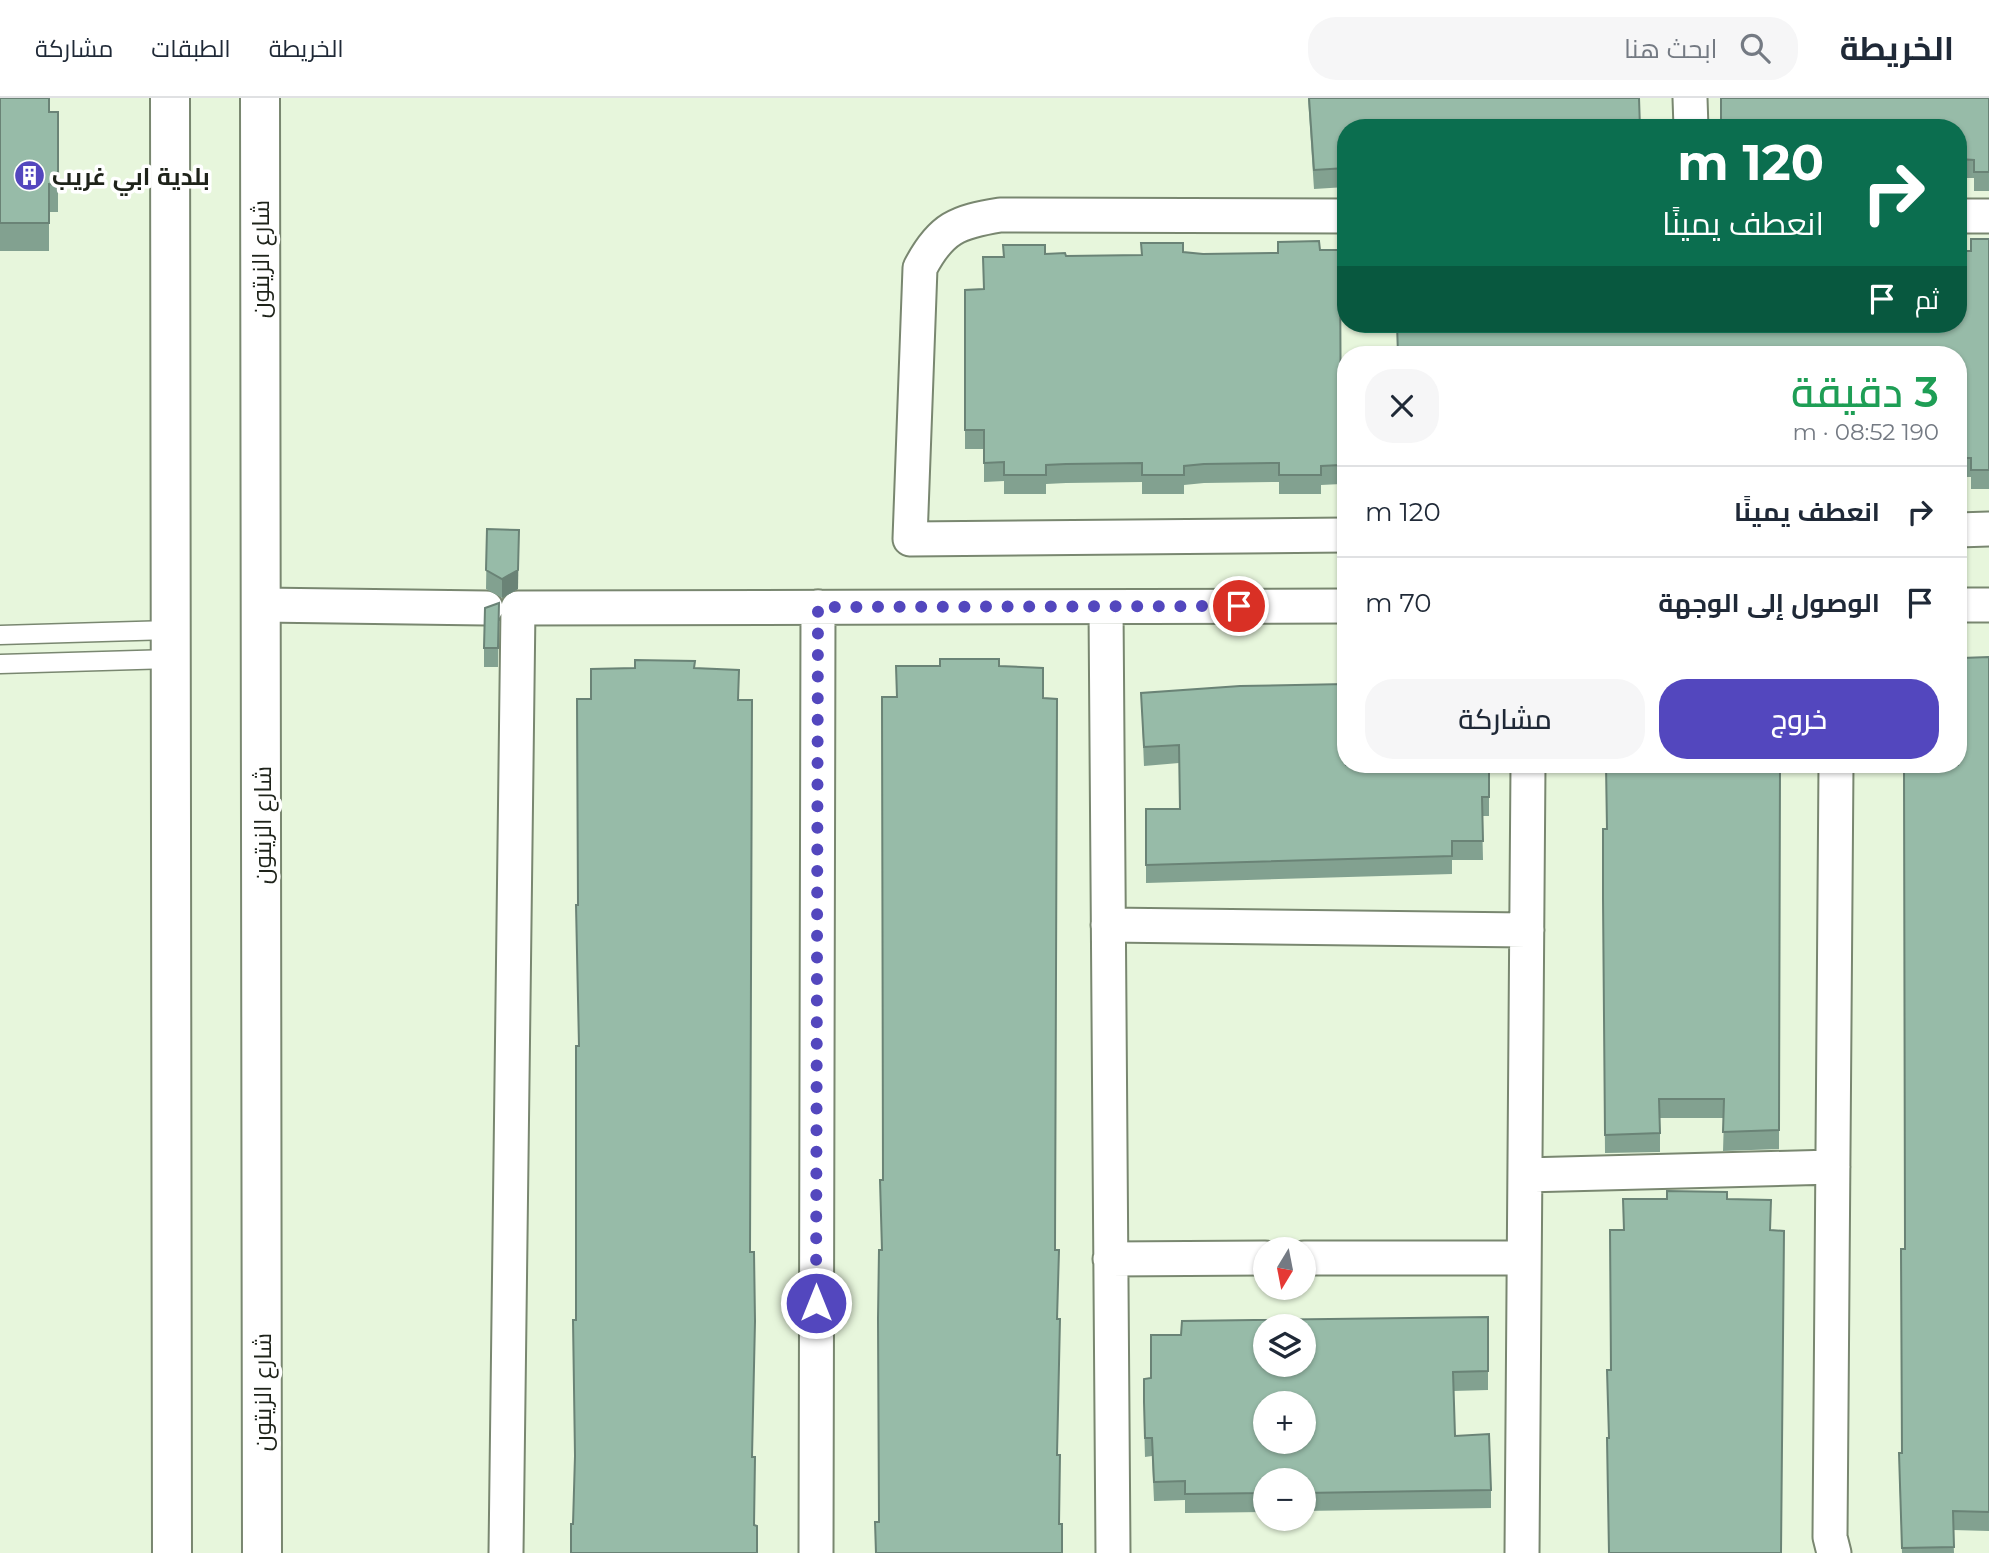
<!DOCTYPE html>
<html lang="ar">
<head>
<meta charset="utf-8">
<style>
	:root { --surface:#fff; --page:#f6f6f7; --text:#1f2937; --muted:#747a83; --line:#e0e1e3; --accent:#5347be }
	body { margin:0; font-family:Montserrat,Cairo,sans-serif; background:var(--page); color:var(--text); direction:rtl; height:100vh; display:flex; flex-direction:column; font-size:26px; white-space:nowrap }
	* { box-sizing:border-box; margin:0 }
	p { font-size:23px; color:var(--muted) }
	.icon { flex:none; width:38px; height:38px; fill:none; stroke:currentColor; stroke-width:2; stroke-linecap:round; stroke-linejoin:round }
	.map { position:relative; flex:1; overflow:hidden; direction:ltr }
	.details { position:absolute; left:1337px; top:248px; width:630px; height:427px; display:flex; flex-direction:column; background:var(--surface); border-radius:28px; box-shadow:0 2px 5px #0004; direction:rtl }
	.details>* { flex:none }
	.top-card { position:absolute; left:1337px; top:21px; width:630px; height:214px; border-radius:28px; box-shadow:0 2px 5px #0004; direction:rtl; background:#0b6e4f; color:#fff; overflow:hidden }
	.needle { width:46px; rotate:190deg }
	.fabs { position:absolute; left:1253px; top:1139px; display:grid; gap:14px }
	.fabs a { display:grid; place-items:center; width:63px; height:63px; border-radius:50%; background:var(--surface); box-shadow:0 2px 5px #0004; font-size:35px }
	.pin { position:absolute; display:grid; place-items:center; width:60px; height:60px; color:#fff; margin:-30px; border:4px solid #fff; border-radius:50%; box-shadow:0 2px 7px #0007 }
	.me { position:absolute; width:77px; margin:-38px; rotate:0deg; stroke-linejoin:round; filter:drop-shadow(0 0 5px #0008) }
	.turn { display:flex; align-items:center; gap:24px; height:147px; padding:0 28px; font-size:32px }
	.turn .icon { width:91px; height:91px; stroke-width:2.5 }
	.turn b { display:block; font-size:49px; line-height:60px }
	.then { display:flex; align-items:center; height:66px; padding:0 28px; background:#0003; gap:14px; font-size:26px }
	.round { display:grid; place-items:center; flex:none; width:74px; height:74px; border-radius:28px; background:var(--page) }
	.headline { display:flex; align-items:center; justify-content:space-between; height:119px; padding:0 28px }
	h1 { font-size:42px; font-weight:600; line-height:52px; color:#1e9e55 }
	.action { display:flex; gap:14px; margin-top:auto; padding:14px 28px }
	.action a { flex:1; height:80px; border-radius:28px; background:var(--accent); color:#fff; font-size:28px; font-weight:600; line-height:80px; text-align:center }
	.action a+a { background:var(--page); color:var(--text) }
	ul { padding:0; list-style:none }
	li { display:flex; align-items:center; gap:21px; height:91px; padding:0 28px; border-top:2px solid var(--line) }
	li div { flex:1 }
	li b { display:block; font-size:26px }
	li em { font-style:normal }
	header { display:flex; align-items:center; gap:42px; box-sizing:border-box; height:98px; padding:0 35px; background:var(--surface); border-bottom:2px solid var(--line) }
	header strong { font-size:33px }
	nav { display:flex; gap:38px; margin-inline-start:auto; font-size:24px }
	.search { width:490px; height:63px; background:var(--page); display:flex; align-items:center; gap:18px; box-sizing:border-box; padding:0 24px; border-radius:28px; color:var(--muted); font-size:26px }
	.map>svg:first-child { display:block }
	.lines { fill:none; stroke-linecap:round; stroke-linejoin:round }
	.lane-casing { stroke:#798770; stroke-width:21 }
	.street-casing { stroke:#798770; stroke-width:37 }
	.secondary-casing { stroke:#798770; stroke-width:42 }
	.lane { stroke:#fff; stroke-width:18 }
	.street { stroke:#fff; stroke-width:33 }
	.secondary { stroke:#fff; stroke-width:38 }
	.wall { fill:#82a190 }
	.shaded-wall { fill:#6a8376 }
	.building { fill:#97bba8; stroke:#6a8376; stroke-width:2; fill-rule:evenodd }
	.route { stroke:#5347be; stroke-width:12; stroke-dasharray:0 21.6 }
	.labels { text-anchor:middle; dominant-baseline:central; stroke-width:7; stroke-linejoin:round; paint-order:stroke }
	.poi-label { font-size:24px; font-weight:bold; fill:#1e231a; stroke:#fff; text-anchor:start }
	.street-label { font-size:24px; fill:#1e231a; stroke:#fff }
</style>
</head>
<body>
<header>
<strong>الخريطة</strong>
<div class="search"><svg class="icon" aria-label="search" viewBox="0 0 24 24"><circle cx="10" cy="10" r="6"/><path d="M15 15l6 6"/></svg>ابحث هنا</div>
<nav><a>الخريطة</a><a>الطبقات</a><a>مشاركة</a></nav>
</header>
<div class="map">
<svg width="1989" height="1455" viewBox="0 0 1989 1455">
	<rect width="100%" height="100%" fill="#e7f6dc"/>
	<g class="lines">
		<defs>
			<path id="lane" d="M 0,537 L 170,532
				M 0,566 L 171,561"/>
			<path id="street" d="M 1690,0 L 1691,30
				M 1346,118 L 1000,117 C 957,124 941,130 920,170 L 910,441 L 1346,437
				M 1958,118 L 1989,118
				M 1958,432 L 1989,431
				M 262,507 L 486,510
				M 1958,507 L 1989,507
				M 1106,509 L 1113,1455
				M 1108,827 L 1527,832
				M 1525,1077 L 1833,1069
				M 1304,1160 L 1524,1160
				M 1110,1161 L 1265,1160
				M 506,1455 L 518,510 L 1346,508
				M 816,1455 L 818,509
				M 1522,1455 L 1528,667
				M 1834,1455 L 1830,1439 L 1836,667"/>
			<path id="secondary" d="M 170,0 L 172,1455
				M 260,0 L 262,1455"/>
		</defs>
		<use href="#lane" class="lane-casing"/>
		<use href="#street" class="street-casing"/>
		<use href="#secondary" class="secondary-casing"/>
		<use href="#lane" class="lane"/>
		<use href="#street" class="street"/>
		<use href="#secondary" class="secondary"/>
	</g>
	<path class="wall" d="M 0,0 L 49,14 L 58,14 L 58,114 L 49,114 L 49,153 L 0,153 Z
		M 1308,0 L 1639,0 L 1346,30 L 1346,89 L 1314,91 Z
		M 1989,0 L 1989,93 L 1974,93 L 1974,80 L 1958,80 L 1958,30 Z
		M 1989,141 L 1989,391 L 1971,391 L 1971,379 L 1958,379 L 1958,257 L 1971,153 Z
		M 1141,145 L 1183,154 L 1203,156 L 1278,155 L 1340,152 L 1341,386 L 1321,387 L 1321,396 L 1279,396 L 1279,384 L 1204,385 L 1184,387 L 1184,396 L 1142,396 L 1142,384 L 1066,385 L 1046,386 L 1046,396 L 1004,396 L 1004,383 L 984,384 L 984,351 L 965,351 L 965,192 L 984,191 L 1004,159 L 1045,156 L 1066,158 L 1141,157 Z
		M 487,431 L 518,491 L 502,500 L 486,491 Z
		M 499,505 L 498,569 L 484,569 L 484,550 Z
		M 1989,559 L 1989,1433 L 1953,1432 L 1954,1455 L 1902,1455 L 1899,1374 L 1902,1355 L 1962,567 Z
		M 1141,595 L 1489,667 L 1489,718 L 1482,718 L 1483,762 L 1452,762 L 1452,776 L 1146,785 L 1146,711 L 1180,711 L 1179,665 L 1144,668 Z
		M 1780,667 L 1779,1051 L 1723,1053 L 1724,1020 L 1660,1020 L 1660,1054 L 1605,1055 L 1603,800 L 1607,731 Z
		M 1488,1219 L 1488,1292 L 1453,1293 L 1455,1338 L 1491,1392 L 1491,1410 L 1304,1413 L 1304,1382 L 1265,1382 L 1265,1414 L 1185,1415 L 1185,1402 L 1154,1403 L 1152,1358 L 1145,1359 L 1144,1323 L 1144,1281 L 1151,1280 L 1181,1237 Z"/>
	<path class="shaded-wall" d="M 519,432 L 518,491 L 502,500 L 502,481 Z"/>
	<path class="building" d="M 0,0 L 49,0 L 49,14 L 58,14 L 58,87 L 49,86 L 49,125 L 0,125 Z
		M 1309,0 L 1639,0 L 1640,30 L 1346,30 L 1346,70 L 1314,72 Z
		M 1721,0 L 1989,0 L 1989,74 L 1974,74 L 1974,62 L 1958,61 L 1958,30 L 1721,30 Z
		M 1971,141 L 1989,141 L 1989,372 L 1971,372 L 1971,360 L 1958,360 L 1958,257 L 1398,257 L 1397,226 L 1958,226 L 1958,153 L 1971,153 Z
		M 1319,143 L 1320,152 L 1340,152 L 1341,367 L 1321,368 L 1321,377 L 1279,377 L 1279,365 L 1204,366 L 1184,368 L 1184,377 L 1142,377 L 1142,365 L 1066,366 L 1046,367 L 1046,377 L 1004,377 L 1004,364 L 984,365 L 984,332 L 965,332 L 965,192 L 984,191 L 983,159 L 1004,159 L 1003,147 L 1045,147 L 1045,156 L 1065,155 L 1066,158 L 1142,157 L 1141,145 L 1183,145 L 1183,154 L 1203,156 L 1278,155 L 1278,144 Z
		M 487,431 L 519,432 L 518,472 L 502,481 L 486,472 Z
		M 499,505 L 498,550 L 484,550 L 485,510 Z
		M 1989,559 L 1989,1414 L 1953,1413 L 1954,1449 L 1902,1450 L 1899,1355 L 1902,1355 L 1901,1151 L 1905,1151 L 1904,667 L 1958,667 L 1958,567 L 1962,567 L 1962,560 Z
		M 940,561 L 999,561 L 999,568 L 1043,570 L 1043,600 L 1057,601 L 1055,1152 L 1059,1152 L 1057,1221 L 1060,1221 L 1057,1357 L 1060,1357 L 1059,1426 L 1062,1426 L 1062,1455 L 876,1455 L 875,1424 L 879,1424 L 878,1220 L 879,1152 L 882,1152 L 880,1082 L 883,1082 L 882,599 L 897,599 L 896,568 L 940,568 Z
		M 635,562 L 695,563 L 694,570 L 739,572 L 738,602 L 752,602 L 750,1154 L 754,1154 L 755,1223 L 752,1359 L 755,1359 L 754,1427 L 757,1428 L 757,1455 L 571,1455 L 571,1426 L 573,1426 L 575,1358 L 573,1222 L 576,1222 L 576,948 L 579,948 L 576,807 L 578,807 L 577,601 L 591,601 L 591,571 L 635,570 Z
		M 1346,586 L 1346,667 L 1489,667 L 1489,699 L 1482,699 L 1483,743 L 1452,743 L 1452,758 L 1146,767 L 1146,711 L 1180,711 L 1179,647 L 1144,649 L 1141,595 L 1240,588 Z
		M 1606,667 L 1780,667 L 1779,1032 L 1723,1034 L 1724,1001 L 1659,1001 L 1660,1035 L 1605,1037 L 1603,800 L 1603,731 L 1607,731 Z
		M 1667,1093 L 1727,1094 L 1727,1101 L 1771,1102 L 1770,1132 L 1784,1133 L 1781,1455 L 1609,1455 L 1607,1340 L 1609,1340 L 1607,1272 L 1611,1272 L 1610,1132 L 1624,1132 L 1623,1101 L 1667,1101 Z
		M 1488,1219 L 1488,1273 L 1453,1274 L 1455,1338 L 1489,1336 L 1491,1392 L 1304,1395 L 1304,1382 L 1265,1382 L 1265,1395 L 1185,1396 L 1185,1383 L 1154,1384 L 1152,1340 L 1145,1340 L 1144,1304 L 1144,1281 L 1151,1280 L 1151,1237 L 1181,1237 L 1182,1223 ZM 1265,1228 L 1304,1228 L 1304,1267 L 1265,1267 ZM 1265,1306 L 1304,1306 L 1304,1344 L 1265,1344 Z"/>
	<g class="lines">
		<path class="route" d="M 816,1205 L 818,509 L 1239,508"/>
	</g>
	<defs>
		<symbol id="building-disc" viewBox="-11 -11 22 22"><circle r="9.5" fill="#5347be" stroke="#fff"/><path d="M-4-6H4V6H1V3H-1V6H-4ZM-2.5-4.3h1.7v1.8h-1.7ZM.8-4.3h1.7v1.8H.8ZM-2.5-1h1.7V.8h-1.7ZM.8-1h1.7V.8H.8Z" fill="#fff"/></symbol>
	</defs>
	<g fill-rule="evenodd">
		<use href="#building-disc" x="12" y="60" width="35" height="35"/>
	</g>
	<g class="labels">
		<g class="poi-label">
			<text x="52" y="78">بلدية ابي غريب</text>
		</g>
		<g class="street-label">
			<text transform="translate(260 161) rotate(-90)">شارع الزيتون</text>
			<text transform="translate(262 727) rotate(-90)">شارع الزيتون</text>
			<text transform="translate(262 1294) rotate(-90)">شارع الزيتون</text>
		</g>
	</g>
</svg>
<div class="fabs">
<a><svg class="needle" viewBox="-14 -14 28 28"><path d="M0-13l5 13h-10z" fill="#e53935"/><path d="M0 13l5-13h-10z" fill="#747a83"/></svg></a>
<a><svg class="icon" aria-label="layers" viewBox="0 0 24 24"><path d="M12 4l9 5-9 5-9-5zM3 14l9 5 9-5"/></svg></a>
<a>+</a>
<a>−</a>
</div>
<div class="pin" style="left:1239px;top:508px;background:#d93025"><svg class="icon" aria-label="arrive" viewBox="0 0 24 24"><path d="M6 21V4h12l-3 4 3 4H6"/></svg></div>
<svg class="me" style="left:816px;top:1205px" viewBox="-20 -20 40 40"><circle r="17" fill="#5347be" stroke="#fff" stroke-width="3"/><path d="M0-11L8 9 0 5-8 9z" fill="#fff"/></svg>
<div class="top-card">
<div class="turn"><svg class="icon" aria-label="right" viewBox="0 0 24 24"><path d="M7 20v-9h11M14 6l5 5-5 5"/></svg><div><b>120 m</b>انعطف يمينًا</div></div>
<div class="then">ثم<svg class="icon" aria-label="arrive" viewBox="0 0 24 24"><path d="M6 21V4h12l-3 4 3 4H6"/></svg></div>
</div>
<section class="details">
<div class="headline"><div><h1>3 دقيقة</h1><p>190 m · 08:52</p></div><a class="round"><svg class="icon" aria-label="close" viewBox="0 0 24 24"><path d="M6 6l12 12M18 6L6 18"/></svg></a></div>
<ul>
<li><svg class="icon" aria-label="right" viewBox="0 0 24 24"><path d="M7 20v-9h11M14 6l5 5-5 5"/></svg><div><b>انعطف يمينًا</b></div><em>120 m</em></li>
<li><svg class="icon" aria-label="arrive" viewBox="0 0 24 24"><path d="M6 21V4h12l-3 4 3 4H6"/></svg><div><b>الوصول إلى الوجهة</b></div><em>70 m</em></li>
</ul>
<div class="action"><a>خروج</a><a>مشاركة</a></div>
</section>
</div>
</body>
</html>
